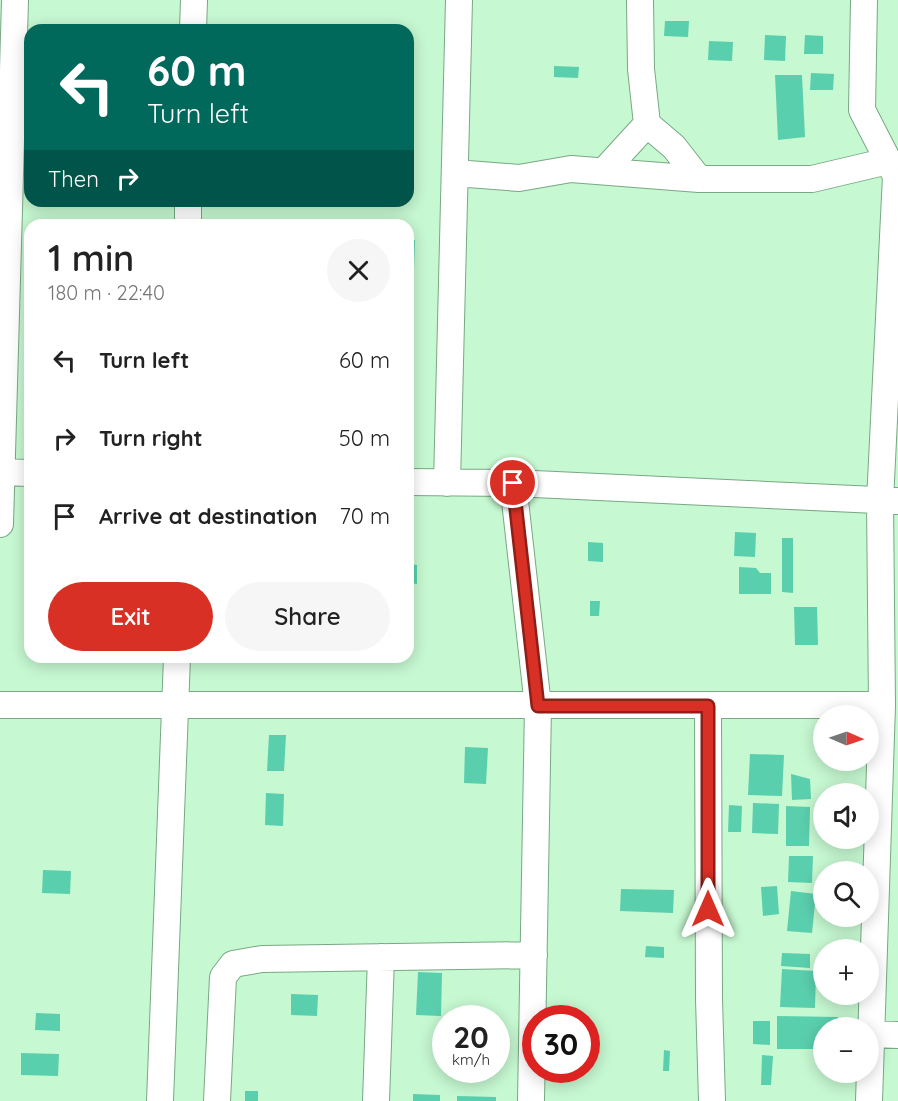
<!DOCTYPE html>
<html lang="en">
<head>
<meta charset="utf-8">
<style>
	:root { --surface:#fff; --page:#f6f6f6; --text:#222; --muted:#767676; --accent:#d93025 }
	body { margin:0; font-family:Quicksand,sans-serif; background:var(--page); color:var(--text); height:100vh; display:flex; flex-direction:column; font-size:22px; white-space:nowrap }
	* { box-sizing:border-box; margin:0 }
	p { font-size:20px; color:var(--muted) }
	.icon { flex:none; width:33px; height:33px; fill:none; stroke:currentColor; stroke-width:2; stroke-linecap:round; stroke-linejoin:round }
	.map { position:relative; flex:1; overflow:hidden }
	.sheet { position:absolute; left:24px; top:219px; width:390px; height:444px; display:flex; flex-direction:column; background:var(--surface); border-radius:18px; box-shadow:0 3px 15px #0003 }
	.sheet>* { flex:none }
	.guide { position:absolute; left:24px; top:24px; width:390px; height:183px; border-radius:18px; box-shadow:0 3px 15px #0003; background:#00695c; color:#fff; overflow:hidden }
	.needle { width:39px; rotate:92deg }
	.buttons { position:absolute; left:813px; top:705px; display:grid; gap:12px }
	.buttons a { display:grid; place-items:center; width:66px; height:66px; border-radius:50%; background:var(--surface); box-shadow:0 3px 15px #0003; font-size:30px }
	.speed { position:absolute; left:432px; top:1005px; display:flex; gap:12px; font-size:30px; font-weight:700; text-align:center }
	.speed>* { display:grid; place-content:center; width:78px; height:78px; border-radius:50%; background:var(--surface); box-shadow:0 3px 15px #0003; line-height:1 }
	.speed small { font-size:15px; font-weight:400 }
	.speed .limit { border:9px solid #d22; background:#fff; color:#111 }
	.pin { position:absolute; display:grid; place-items:center; width:51px; height:51px; color:#fff; margin:-26px; border:3px solid #fff; border-radius:50%; box-shadow:0 2px 6px #0007 }
	.me { position:absolute; width:66px; margin:-33px; rotate:0deg; stroke-linejoin:round; filter:drop-shadow(0 0 4px #0008) }
	.turn { display:flex; align-items:center; gap:21px; height:126px; padding:0 24px; font-size:27px }
	.turn .icon { width:78px; height:78px; stroke-width:2.5 }
	.turn b { display:block; font-size:42px; line-height:51px }
	.then { display:flex; align-items:center; height:57px; padding:0 24px; background:#0003; gap:12px; font-size:22px }
	.round { display:grid; place-items:center; flex:none; width:63px; height:63px; border-radius:32px; background:var(--page) }
	.overview { display:flex; align-items:center; justify-content:space-between; height:102px; padding:0 24px }
	h1 { font-size:36px; font-weight:600; line-height:45px }
	.action { display:flex; gap:12px; margin-top:auto; padding:12px 24px }
	.action a { flex:1; height:69px; border-radius:36px; background:var(--accent); color:#fff; font-size:24px; font-weight:600; line-height:69px; text-align:center }
	.action a+a { background:var(--page); color:var(--text) }
	ul { padding:0; list-style:none }
	li { display:flex; align-items:center; gap:18px; height:78px; padding:0 24px }
	li div { flex:1 }
	li b { display:block; font-size:22px }
	li em { font-style:normal }
	.map>svg:first-child { display:block }
	.building { fill:#5acfae }
	.lines { fill:none; stroke-linecap:round; stroke-linejoin:round }
	.minor-casing { stroke:#78a884; stroke-width:28 }
	.minor { stroke:#fff; stroke-width:26 }
	.route-casing { stroke:#8d1f18; stroke-width:15 }
	.route { stroke:#d93025; stroke-width:10 }
</style>
</head>
<body>
<div class="map">
<svg width="898" height="1101" viewBox="0 0 898 1101">
	<rect width="100%" height="100%" fill="#c6f8d1"/>
	<path class="building" d="M 665,21 L 689,21 L 688,37 L 664,36 Z
		M 765,35 L 786,36 L 785,61 L 764,60 Z
		M 805,35 L 823,36 L 823,54 L 804,54 Z
		M 709,41 L 733,42 L 732,61 L 708,60 Z
		M 554,66 L 579,67 L 578,78 L 554,77 Z
		M 811,73 L 834,74 L 833,90 L 810,90 Z
		M 775,75 L 802,75 L 805,137 L 778,140 Z
		M 408,240 L 415,240 L 410,393 L 408,393 Z
		M 735,532 L 756,533 L 755,557 L 734,556 Z
		M 782,538 L 793,538 L 793,593 L 782,592 Z
		M 588,542 L 603,543 L 603,562 L 588,561 Z
		M 408,564 L 417,565 L 417,584 L 408,583 Z
		M 739,567 L 756,568 L 760,573 L 771,573 L 771,594 L 739,594 Z
		M 590,601 L 600,601 L 599,616 L 590,616 Z
		M 794,607 L 817,607 L 818,645 L 795,645 Z
		M 269,735 L 286,735 L 284,771 L 267,771 Z
		M 465,747 L 488,748 L 486,784 L 464,783 Z
		M 750,754 L 784,755 L 782,796 L 748,795 Z
		M 791,774 L 810,779 L 811,799 L 792,800 Z
		M 266,793 L 284,794 L 283,826 L 265,825 Z
		M 753,803 L 779,804 L 778,834 L 752,833 Z
		M 729,805 L 742,806 L 741,832 L 728,832 Z
		M 786,806 L 810,807 L 809,846 L 786,846 Z
		M 789,856 L 813,856 L 812,883 L 788,882 Z
		M 43,870 L 71,871 L 70,894 L 42,893 Z
		M 777,886 L 779,914 L 763,916 L 761,887 Z
		M 621,889 L 674,890 L 673,913 L 620,911 Z
		M 791,891 L 816,894 L 812,933 L 787,931 Z
		M 646,946 L 664,947 L 664,958 L 645,957 Z
		M 782,953 L 810,954 L 810,968 L 781,966 Z
		M 782,969 L 816,971 L 815,1008 L 780,1007 Z
		M 418,972 L 442,973 L 441,1016 L 416,1015 Z
		M 291,994 L 318,995 L 317,1016 L 291,1015 Z
		M 36,1013 L 60,1014 L 60,1031 L 35,1030 Z
		M 777,1016 L 838,1017 L 838,1028 L 824,1028 L 824,1049 L 777,1049 Z
		M 753,1021 L 770,1021 L 770,1045 L 753,1044 Z
		M 664,1050 L 670,1051 L 669,1071 L 663,1071 Z
		M 21,1053 L 59,1054 L 58,1076 L 21,1075 Z
		M 762,1055 L 773,1056 L 771,1085 L 761,1085 Z
		M 245,1091 L 258,1091 L 258,1101 L 245,1101 Z
		M 413,1094 L 440,1095 L 440,1101 L 413,1101 Z
		M 457,1096 L 496,1097 L 496,1101 L 457,1101 Z"/>
	<g class="lines">
		<defs>
			<path id="minor" d="M 640,0 L 641,69 L 647,124 L 674,147 L 699,179 L 812,179 L 888,161
				M 864,0 L 862,110 L 896,176 L 880,501 L 882,705 L 869,1101
				M 193,30 L 194,0
				M 604,171 L 647,124
				M 455,173 L 519,178 L 571,169 L 699,179
				M 188,225 L 188,201
				M 0,472 L 30,473
				M 408,482 L 513,483 L 898,501
				M 447,483 L 459,0
				M 513,483 L 538,706 L 531,1101
				M 0,524 L 15,0
				M 0,705 L 882,705
				M 708,706 L 709,999 L 712,1101
				M 871,1034 L 898,1035
				M 160,1101 L 177,657
				M 217,1101 L 223,977 L 233,964 L 262,959 L 534,955
				M 376,1101 L 381,957"/>
		</defs>
		<use href="#minor" class="minor-casing"/>
		<use href="#minor" class="minor"/>
	</g>
	<g class="lines">
		<defs>
			<path id="route" d="M 513,483 L 538,706 L 708,706 L 708,909"/>
		</defs>
		<use href="#route" class="route-casing"/>
		<use href="#route" class="route"/>
	</g>
</svg>
<div class="buttons">
<a><svg class="needle" viewBox="-14 -14 28 28"><path d="M0-13l5 13h-10z" fill="#e53935"/><path d="M0 13l5-13h-10z" fill="#767676"/></svg></a>
<a><svg class="icon" aria-label="sound" viewBox="0 0 24 24"><path d="M4 9h4l5-4v14l-5-4H4zM17 9q2 3 0 6"/></svg></a>
<a><svg class="icon" aria-label="search" viewBox="0 0 24 24"><circle cx="10" cy="10" r="6"/><path d="M15 15l6 6"/></svg></a>
<a>+</a>
<a>−</a>
</div>
<div class="speed"><div>20<small>km/h</small></div><div class="limit">30</div></div>
<div class="pin" style="left:513px;top:483px;background:#d93025"><svg class="icon" aria-label="arrive" viewBox="0 0 24 24"><path d="M6 21V4h12l-3 4 3 4H6"/></svg></div>
<svg class="me" style="left:708px;top:909px" viewBox="-20 -20 40 40"><path d="M0-17L14 15 0 8-14 15z" fill="#d93025" stroke="#fff" stroke-width="4"/></svg>
<div class="guide">
<div class="turn"><svg class="icon" aria-label="left" viewBox="0 0 24 24"><path d="M17 20v-9H6M10 6l-5 5 5 5"/></svg><div><b>60 m</b>Turn left</div></div>
<div class="then">Then<svg class="icon" aria-label="right" viewBox="0 0 24 24"><path d="M7 20v-9h11M14 6l5 5-5 5"/></svg></div>
</div>
<section class="sheet">
<div class="overview"><div><h1>1 min</h1><p>180 m · 22:40</p></div><a class="round"><svg class="icon" aria-label="close" viewBox="0 0 24 24"><path d="M6 6l12 12M18 6L6 18"/></svg></a></div>
<ul>
<li><svg class="icon" aria-label="left" viewBox="0 0 24 24"><path d="M17 20v-9H6M10 6l-5 5 5 5"/></svg><div><b>Turn left</b></div><em>60 m</em></li>
<li><svg class="icon" aria-label="right" viewBox="0 0 24 24"><path d="M7 20v-9h11M14 6l5 5-5 5"/></svg><div><b>Turn right</b></div><em>50 m</em></li>
<li><svg class="icon" aria-label="arrive" viewBox="0 0 24 24"><path d="M6 21V4h12l-3 4 3 4H6"/></svg><div><b>Arrive at destination</b></div><em>70 m</em></li>
</ul>
<div class="action"><a>Exit</a><a>Share</a></div>
</section>
</div>
</body>
</html>
